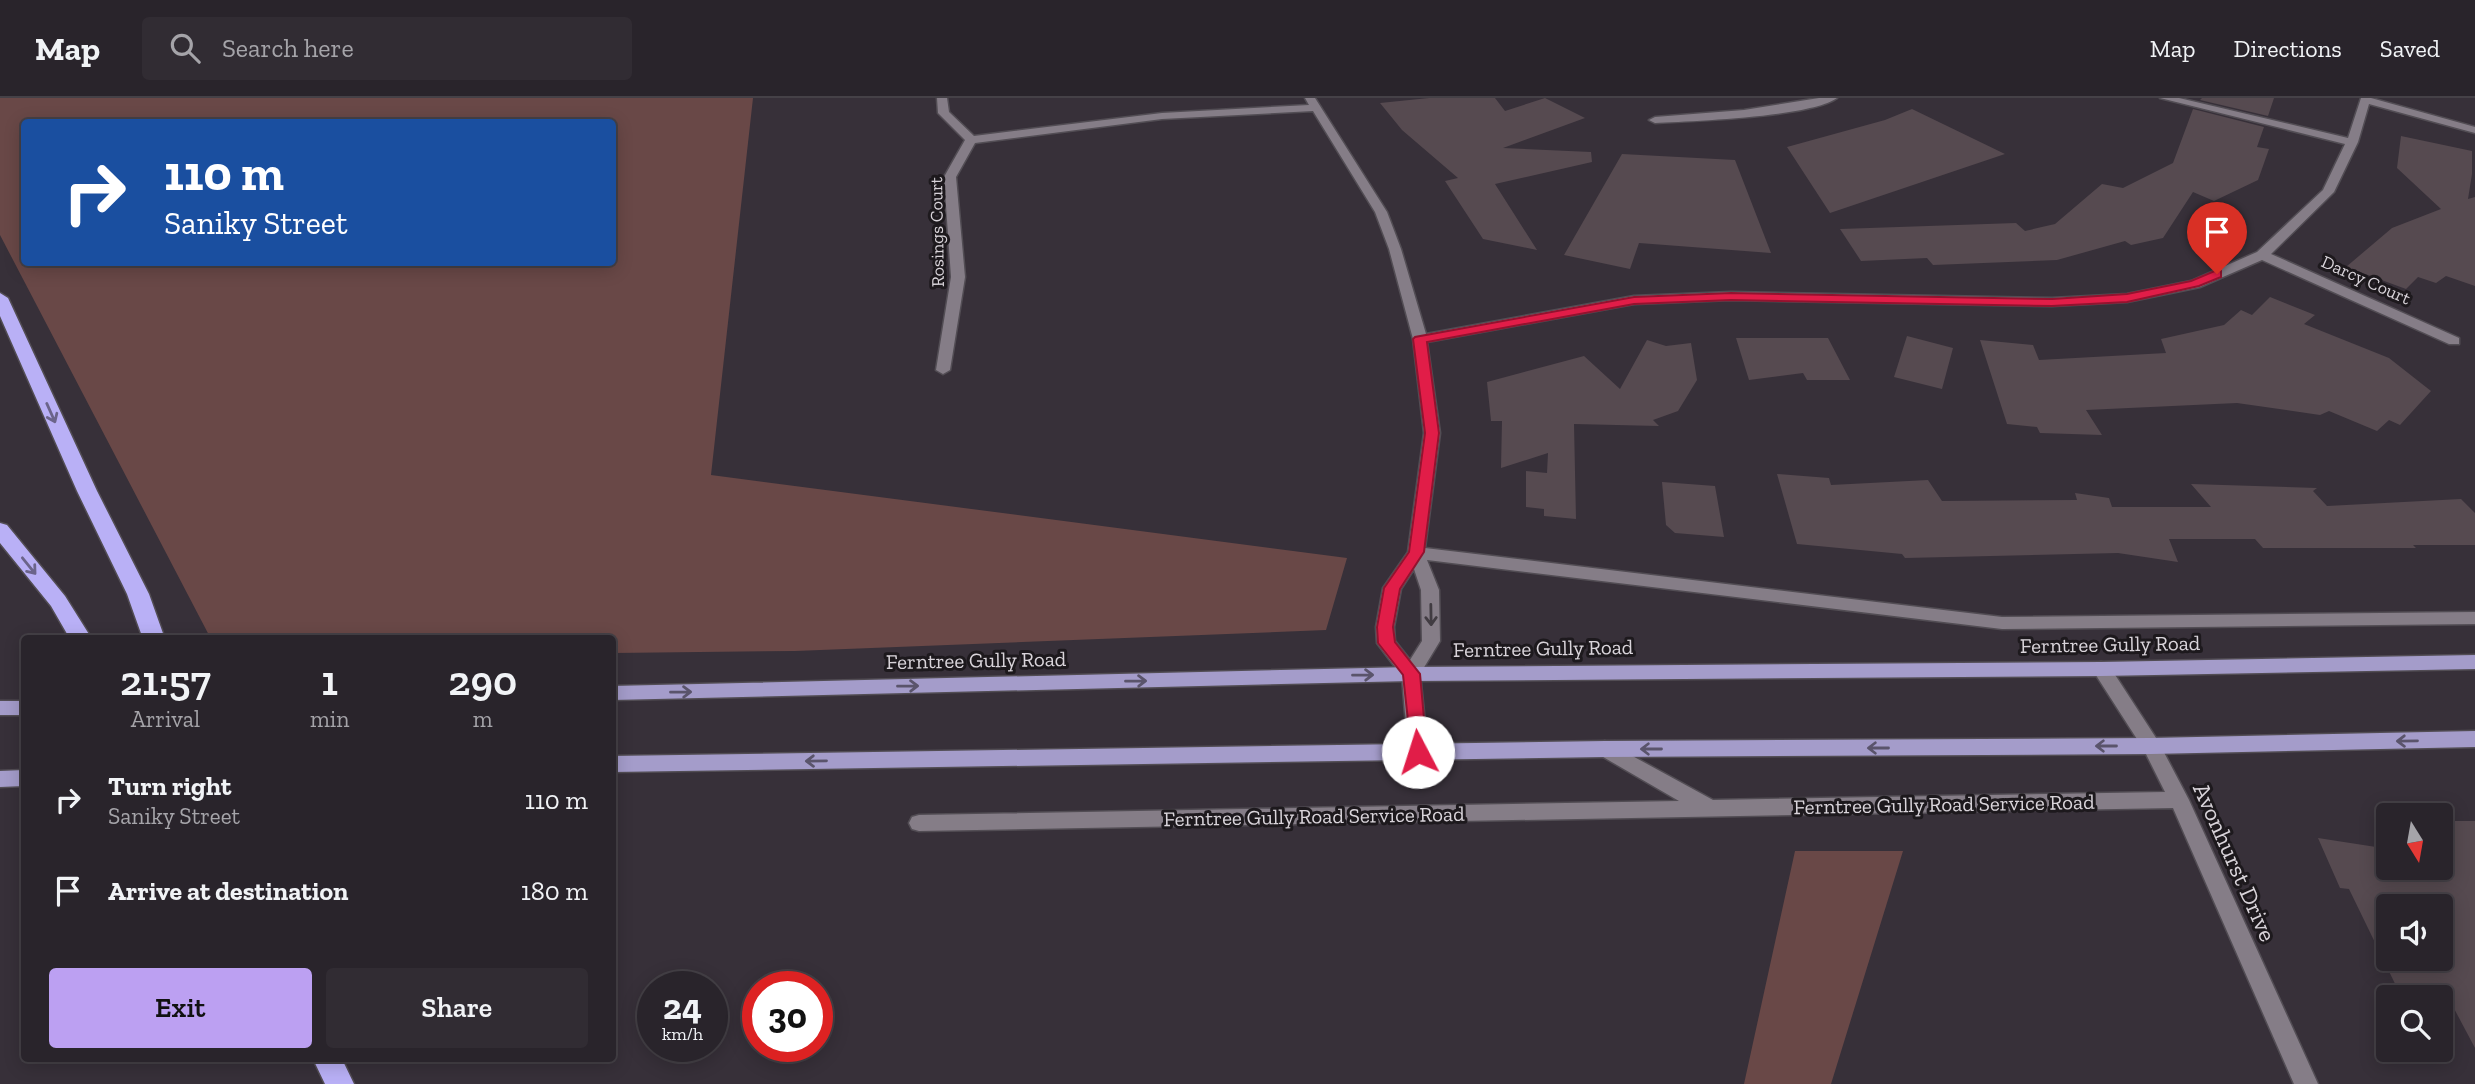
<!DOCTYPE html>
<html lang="en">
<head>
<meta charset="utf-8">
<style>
	:root { --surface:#29242b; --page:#312c33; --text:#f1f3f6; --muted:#a5a4a9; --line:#454147; --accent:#bca0f2 }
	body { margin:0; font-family:"Zilla Slab",serif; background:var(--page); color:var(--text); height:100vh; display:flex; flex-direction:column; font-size:26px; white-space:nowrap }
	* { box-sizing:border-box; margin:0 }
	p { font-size:23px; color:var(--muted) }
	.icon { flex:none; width:38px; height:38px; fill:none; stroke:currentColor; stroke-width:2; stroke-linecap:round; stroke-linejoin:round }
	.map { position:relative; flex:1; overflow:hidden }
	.panel { position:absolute; left:21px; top:537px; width:595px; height:427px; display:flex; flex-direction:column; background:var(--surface); border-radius:7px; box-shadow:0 4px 18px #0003,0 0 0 2px var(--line) }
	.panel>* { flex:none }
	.banner { position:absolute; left:21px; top:21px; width:595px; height:147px; border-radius:7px; box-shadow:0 4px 18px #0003,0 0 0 2px var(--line); background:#1a4fa0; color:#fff; overflow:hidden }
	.needle { width:46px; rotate:169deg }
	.buttons { position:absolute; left:2376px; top:705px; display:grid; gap:14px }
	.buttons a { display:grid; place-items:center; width:77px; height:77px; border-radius:7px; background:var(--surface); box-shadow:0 4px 18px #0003,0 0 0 2px var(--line); font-size:35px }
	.speed { position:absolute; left:637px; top:873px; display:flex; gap:14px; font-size:35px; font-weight:700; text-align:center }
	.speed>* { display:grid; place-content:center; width:91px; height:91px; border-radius:50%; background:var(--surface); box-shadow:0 4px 18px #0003,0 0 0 2px var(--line); line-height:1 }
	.speed small { font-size:18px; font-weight:400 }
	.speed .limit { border:10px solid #d22; background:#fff; color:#111 }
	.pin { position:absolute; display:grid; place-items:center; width:60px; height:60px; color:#fff; margin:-72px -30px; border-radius:50% 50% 50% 0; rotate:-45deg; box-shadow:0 0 7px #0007 }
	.pin .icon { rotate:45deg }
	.me { position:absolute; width:77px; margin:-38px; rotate:355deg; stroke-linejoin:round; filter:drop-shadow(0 0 5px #0008) }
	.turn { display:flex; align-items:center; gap:24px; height:147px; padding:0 28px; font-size:32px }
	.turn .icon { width:91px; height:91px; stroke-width:2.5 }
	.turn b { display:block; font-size:49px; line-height:60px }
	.eta { display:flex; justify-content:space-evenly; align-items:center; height:119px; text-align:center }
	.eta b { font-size:42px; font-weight:600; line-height:49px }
	.primary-button { display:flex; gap:14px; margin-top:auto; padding:14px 28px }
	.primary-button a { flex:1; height:80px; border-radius:7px; background:var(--accent); color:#111; font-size:28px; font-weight:600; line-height:80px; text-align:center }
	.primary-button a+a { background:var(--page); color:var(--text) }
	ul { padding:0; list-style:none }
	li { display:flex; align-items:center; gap:21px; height:91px; padding:0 28px }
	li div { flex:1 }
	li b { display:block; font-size:26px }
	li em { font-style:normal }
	header { display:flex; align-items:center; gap:42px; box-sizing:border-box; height:98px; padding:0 35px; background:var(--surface); border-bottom:2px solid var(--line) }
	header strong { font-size:33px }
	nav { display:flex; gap:38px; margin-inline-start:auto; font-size:24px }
	.search { width:490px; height:63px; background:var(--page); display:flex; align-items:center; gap:18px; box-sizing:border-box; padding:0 24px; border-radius:7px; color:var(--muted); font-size:26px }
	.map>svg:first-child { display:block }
	.green { fill:#694847; fill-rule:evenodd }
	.building { fill:#564a50; fill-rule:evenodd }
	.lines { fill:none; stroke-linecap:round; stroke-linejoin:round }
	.minor-casing { stroke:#524d54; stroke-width:3 }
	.major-casing { stroke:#524d54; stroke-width:3 }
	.highway-casing { stroke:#524d54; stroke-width:3 }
	.minor { fill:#857d87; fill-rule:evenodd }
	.major { fill:#a49cca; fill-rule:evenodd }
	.highway { fill:#b9b0f6; fill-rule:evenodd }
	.oneway { stroke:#6b648a }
	.oneway2 { stroke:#413c42 }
	.oneway3 { stroke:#5a546b }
	.route { fill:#e11d48; stroke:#92132f; stroke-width:2 }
	.labels { text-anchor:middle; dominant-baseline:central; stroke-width:6; stroke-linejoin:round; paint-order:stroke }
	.far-street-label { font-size:18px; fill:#d9d4da; stroke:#1d191d }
	.street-label { font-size:21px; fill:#d9d4da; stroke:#1d191d }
	.near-street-label { font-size:24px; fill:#d9d4da; stroke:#1d191d }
</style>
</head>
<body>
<header>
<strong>Map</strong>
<div class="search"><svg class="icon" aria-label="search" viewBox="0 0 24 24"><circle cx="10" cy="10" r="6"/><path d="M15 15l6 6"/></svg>Search here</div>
<nav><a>Map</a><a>Directions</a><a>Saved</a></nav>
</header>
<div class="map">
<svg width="2475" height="986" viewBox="0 0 2475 986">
	<rect width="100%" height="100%" fill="#373039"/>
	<path class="green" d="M 0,0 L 753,0 L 711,377 L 1347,460 L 1326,532 L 795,553 L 613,555 L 612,541 L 211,541 L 0,137 ZM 24,24 L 612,24 L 612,164 L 24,164 Z
		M 1795,753 L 1903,753 L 1831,986 L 1744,986 Z"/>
	<path class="building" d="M 1429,0 L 1495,0 L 1505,13 L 1545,0 L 1585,20 L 1503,50 L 1591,54 L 1592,64 L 1495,86 L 1537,152 L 1483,141 L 1445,83 L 1458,80 L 1402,32 L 1380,5 Z
		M 2202,0 L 2274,0 L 2268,18 L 2200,2 Z
		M 1912,11 L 2005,56 L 1830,115 L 1787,49 L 1885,22 Z
		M 2193,11 L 2264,29 L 2257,49 L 2269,51 L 2258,82 L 2214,103 L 2193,94 L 2163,140 L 2131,147 L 2125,143 L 2057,162 L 1933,167 L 1927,160 L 1861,163 L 1840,131 L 2016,125 L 2025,133 L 2055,126 L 2102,86 L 2123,90 L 2173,65 Z
		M 2401,38 L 2472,53 L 2472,76 L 2468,101 L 2475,99 L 2475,188 L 2446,178 L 2436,185 L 2418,179 L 2406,191 L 2346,169 L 2392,130 L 2441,111 L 2397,70 Z
		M 1622,56 L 1735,62 L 1771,155 L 1639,145 L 1630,171 L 1564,157 Z
		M 2270,199 L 2315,217 L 2304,226 L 2389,260 L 2431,293 L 2400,327 L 2389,322 L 2377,333 L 2329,313 L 2320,317 L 2237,305 L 2086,312 L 2102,337 L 2040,335 L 2037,329 L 2007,326 L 1980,242 L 2033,247 L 2039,262 L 2166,255 L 2161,241 L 2224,227 L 2241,212 L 2252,217 Z
		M 1907,238 L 1953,250 L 1942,291 L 1894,279 Z
		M 1736,240 L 1828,240 L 1850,282 L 1807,282 L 1803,275 L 1749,282 Z
		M 1647,242 L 1666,248 L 1691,245 L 1697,282 L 1678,313 L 1653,322 L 1659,328 L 1574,326 L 1576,421 L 1544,418 L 1544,411 L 1526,409 L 1526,373 L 1547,375 L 1548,355 L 1501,370 L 1502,323 L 1491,323 L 1487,284 L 1584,258 L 1620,291 Z
		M 1777,376 L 1829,380 L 1831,387 L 1928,382 L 1942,403 L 2077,402 L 2075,395 L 2109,400 L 2112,409 L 2211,409 L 2191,386 L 2317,390 L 2313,393 L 2327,408 L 2461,401 L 2475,415 L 2475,447 L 2413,447 L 2416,450 L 2263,450 L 2255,441 L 2169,441 L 2178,464 L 2118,455 L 1905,460 L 1902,456 L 1797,446 Z
		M 1662,384 L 1715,388 L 1724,439 L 1675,435 L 1666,427 Z
		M 2441,723 L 2475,723 L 2475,950 L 2450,903 L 2441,902 L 2441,900 L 2400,896 L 2349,791 L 2340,790 L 2318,740 L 2389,751 L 2389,770 L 2441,770 ZM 2389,808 L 2441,808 L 2441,861 L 2389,861 Z"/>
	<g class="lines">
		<defs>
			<path id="minor" d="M 937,0 L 947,0 L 949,14 L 974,38 L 1162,15 L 1309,7 L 1305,0 L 1315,0 L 1387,114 L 1401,151 L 1426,236 L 1634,198 L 1731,194 L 2052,200 L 2127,196 L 2191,183 L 2257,154 L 2323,92 L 2345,46 L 2160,0 L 2179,0 L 2348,40 L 2361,0 L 2371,0 L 2475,29 L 2475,35 L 2369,6 L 2358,44 L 2334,94 L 2271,156 L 2459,240 L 2459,246 L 2449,246 L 2262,162 L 2200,189 L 2127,204 L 2052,208 L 1731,202 L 1634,206 L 1427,244 L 1440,335 L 1425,450 L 2002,519 L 2475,514 L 2475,526 L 2002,531 L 1427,462 L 1439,492 L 1440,543 L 1420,576 L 1428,654 L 1425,659 L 1418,662 L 1411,659 L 1408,654 L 1402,578 L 1377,545 L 1376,529 L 1383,490 L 1408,454 L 1424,335 L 1413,241 L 1389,151 L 1375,114 L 1313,13 L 1162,21 L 975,45 L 956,79 L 965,179 L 950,272 L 943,276 L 936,272 L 951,179 L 944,79 L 965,42 L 938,15 ZM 1414,471 L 1421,492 L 1422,543 L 1410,562 L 1395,543 L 1394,529 L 1401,491 Z
				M 1819,0 L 1837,0 C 1811,19 1692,23 1655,25 L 1649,22 L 1655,19 L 1744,12 Z
				M 2101,564 L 2108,566 L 2158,643 L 2189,702 L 2318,986 L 2294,986 L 2173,710 L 919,733 L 912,731 L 909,725 L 912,719 L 919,717 L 1679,703 L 1598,656 L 1595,651 L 1598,646 L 1605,643 L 1713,702 L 2165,694 L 2144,652 L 2092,571 L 2094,566 Z"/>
			<path id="major" d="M 2475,557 L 2475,571 L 2101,578 L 1411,583 L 612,602 L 612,588 L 1411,569 L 2101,564 Z
				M 0,603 L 24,603 L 24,617 L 0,617 Z
				M 2475,633 L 2475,649 L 2151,656 L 1605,659 L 612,674 L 612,658 L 1605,643 L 2151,640 Z
				M 24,672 L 24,688 L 0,689 L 0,673 Z"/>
			<path id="highway" d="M 0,195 L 8,200 L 97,393 L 149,496 L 165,541 L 143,541 L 127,496 L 77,393 L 0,218 Z
				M 0,425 L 7,427 L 65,498 L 92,541 L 70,541 L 51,508 L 0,445 Z
				M 313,961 L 342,961 L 354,986 L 325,986 Z"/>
		</defs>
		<use href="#minor" class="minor-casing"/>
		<use href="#major" class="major-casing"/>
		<use href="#highway" class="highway-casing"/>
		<use href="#minor" class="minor"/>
		<use href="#major" class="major"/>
		<use href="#highway" class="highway"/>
	</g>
	<defs><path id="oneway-shaft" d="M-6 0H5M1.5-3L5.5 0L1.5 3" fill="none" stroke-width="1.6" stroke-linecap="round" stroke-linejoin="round" transform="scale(1.75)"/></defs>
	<g class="oneway">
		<use href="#oneway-shaft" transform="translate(51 315) rotate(66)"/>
		<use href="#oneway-shaft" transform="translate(29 468) rotate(51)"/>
	</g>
	<use class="oneway2" href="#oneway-shaft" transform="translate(1431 517) rotate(89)"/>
	<g class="oneway3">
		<use href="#oneway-shaft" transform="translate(1363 577) rotate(-1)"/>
		<use href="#oneway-shaft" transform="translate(1136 583) rotate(-1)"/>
		<use href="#oneway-shaft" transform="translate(908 588) rotate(-1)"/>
		<use href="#oneway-shaft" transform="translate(681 594) rotate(-1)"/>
		<use href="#oneway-shaft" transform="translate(2407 643) rotate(179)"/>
		<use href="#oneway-shaft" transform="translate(2106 648) rotate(180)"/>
		<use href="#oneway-shaft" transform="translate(1878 650) rotate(180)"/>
		<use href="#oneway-shaft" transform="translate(1651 651) rotate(180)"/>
		<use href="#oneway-shaft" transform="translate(816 663) rotate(179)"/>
	</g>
	<path class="route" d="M 2217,172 L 2221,173 L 2221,179 L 2199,188 L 2127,204 L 2052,208 L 1731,202 L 1634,206 L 1427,244 L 1439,335 L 1424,454 L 1400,491 L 1393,529 L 1395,544 L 1420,576 L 1427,654 L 1424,659 L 1412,659 L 1403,577 L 1378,545 L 1377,529 L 1384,490 L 1409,454 L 1425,335 L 1413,241 L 1415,239 L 1634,199 L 1731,195 L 2052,201 L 2127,196 L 2191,183 Z"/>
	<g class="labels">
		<g class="far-street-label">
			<text transform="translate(937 134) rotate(-91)">Rosings Court</text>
			<text transform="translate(2366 182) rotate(24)">Darcy Court</text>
		</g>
		<g class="street-label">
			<text transform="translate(2110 546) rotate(-1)">Ferntree Gully Road</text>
			<text transform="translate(1543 550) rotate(-1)">Ferntree Gully Road</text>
			<text transform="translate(976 562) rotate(-1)">Ferntree Gully Road</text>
			<text transform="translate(1944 706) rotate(-1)">Ferntree Gully Road Service Road</text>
			<text transform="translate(1314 718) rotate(-1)">Ferntree Gully Road Service Road</text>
		</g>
		<g class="near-street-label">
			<text transform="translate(2235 764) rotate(66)">Avonhurst Drive</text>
		</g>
	</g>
</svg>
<div class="buttons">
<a><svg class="needle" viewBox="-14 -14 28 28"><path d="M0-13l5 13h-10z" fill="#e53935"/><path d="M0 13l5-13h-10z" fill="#a5a4a9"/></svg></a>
<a><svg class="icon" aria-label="sound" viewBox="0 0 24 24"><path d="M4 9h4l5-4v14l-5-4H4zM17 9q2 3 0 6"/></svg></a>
<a><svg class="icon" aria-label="search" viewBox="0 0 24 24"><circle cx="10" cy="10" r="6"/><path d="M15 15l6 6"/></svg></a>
</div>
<div class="speed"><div>24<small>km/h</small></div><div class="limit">30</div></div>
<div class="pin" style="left:2217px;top:176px;background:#d93025"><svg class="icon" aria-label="arrive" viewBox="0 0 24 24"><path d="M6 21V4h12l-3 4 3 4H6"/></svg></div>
<svg class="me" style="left:1418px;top:654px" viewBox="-20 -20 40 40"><circle r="19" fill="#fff"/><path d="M0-13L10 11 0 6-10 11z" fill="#e11d48"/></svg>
<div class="banner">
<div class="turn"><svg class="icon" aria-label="right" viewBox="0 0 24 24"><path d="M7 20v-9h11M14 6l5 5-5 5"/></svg><div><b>110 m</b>Saniky Street</div></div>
</div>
<section class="panel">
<div class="eta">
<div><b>21:57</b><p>Arrival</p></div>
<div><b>1</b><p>min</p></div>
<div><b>290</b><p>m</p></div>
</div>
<ul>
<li><svg class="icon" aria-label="right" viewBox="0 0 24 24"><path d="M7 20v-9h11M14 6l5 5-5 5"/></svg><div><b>Turn right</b><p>Saniky Street</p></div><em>110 m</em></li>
<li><svg class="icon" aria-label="arrive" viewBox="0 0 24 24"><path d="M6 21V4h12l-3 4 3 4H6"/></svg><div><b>Arrive at destination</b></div><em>180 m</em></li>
</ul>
<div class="primary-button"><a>Exit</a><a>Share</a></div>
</section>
</div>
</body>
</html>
